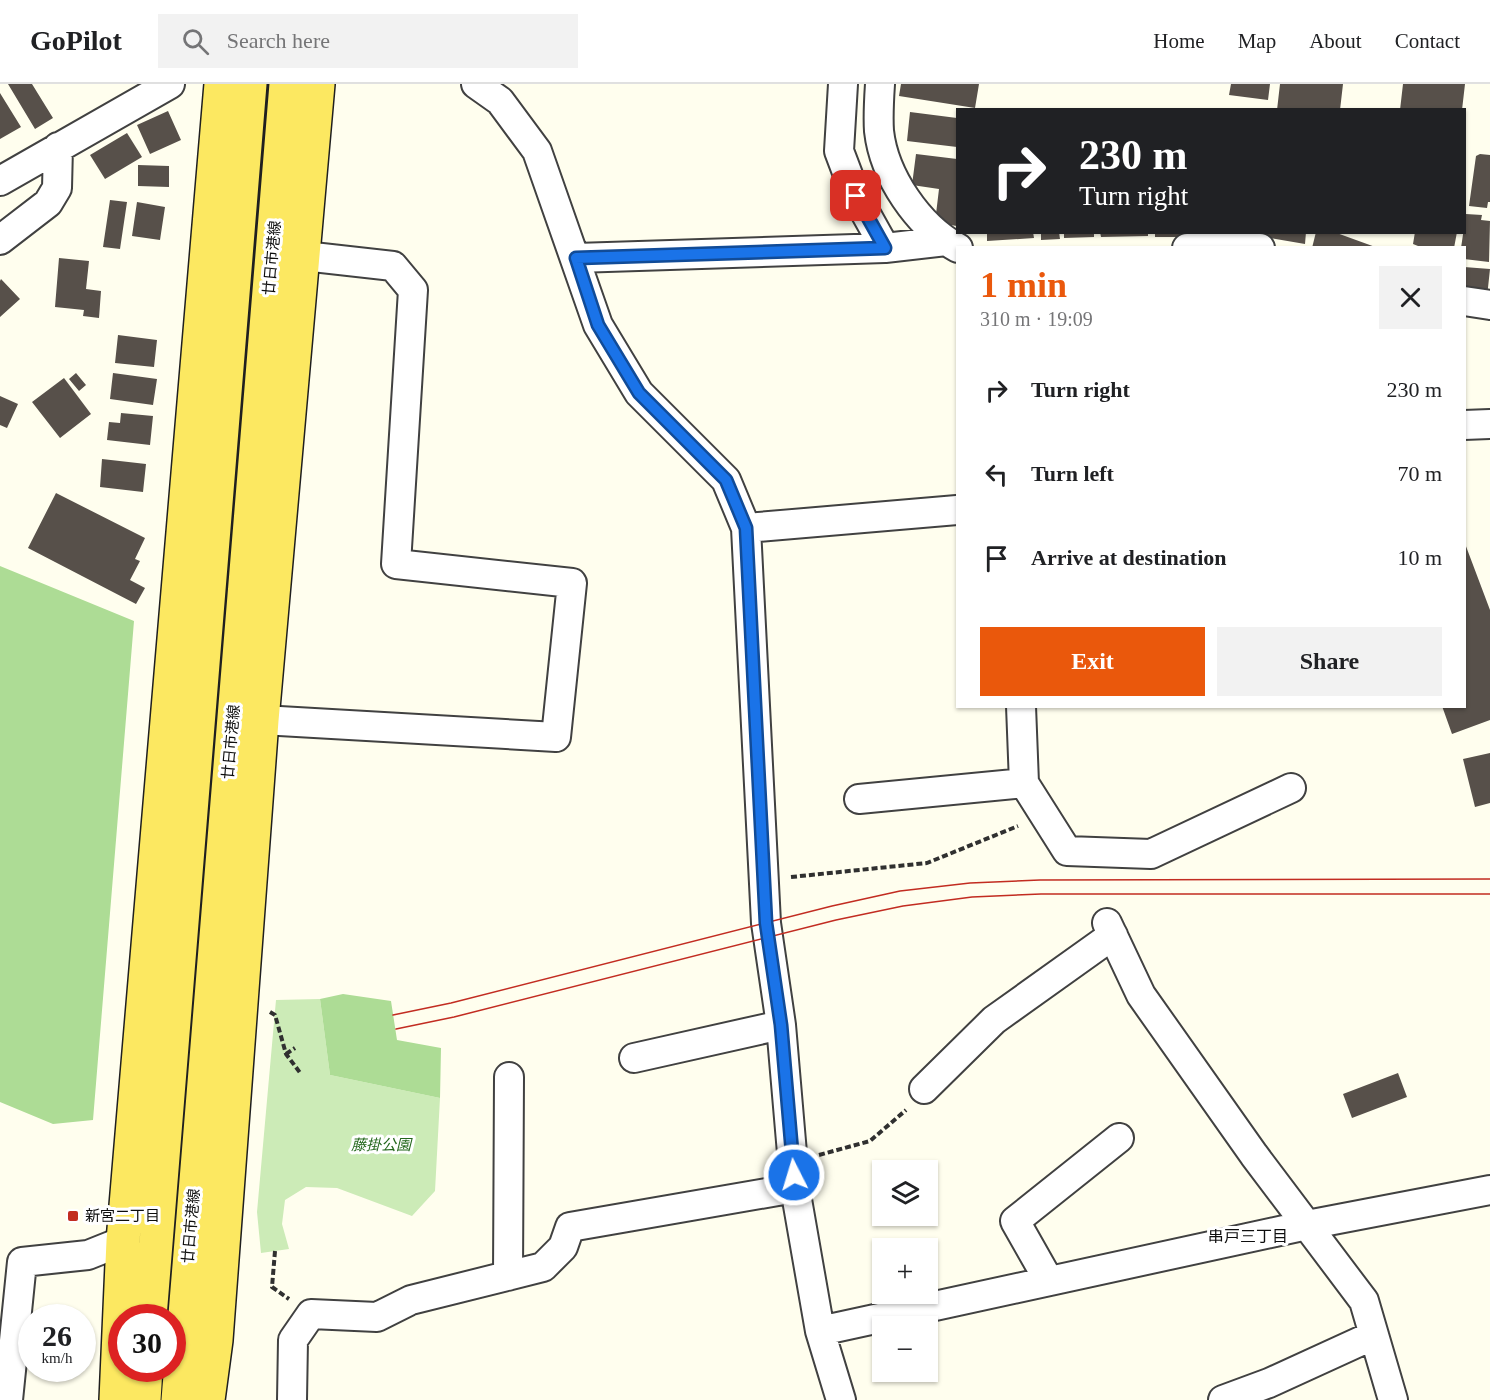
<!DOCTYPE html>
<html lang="en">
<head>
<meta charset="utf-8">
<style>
	:root { --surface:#fff; --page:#f2f2f2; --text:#202124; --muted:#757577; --line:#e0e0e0; --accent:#ea580c }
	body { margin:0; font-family:"Times New Roman","Noto Sans JP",serif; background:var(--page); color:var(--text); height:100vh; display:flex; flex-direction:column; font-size:22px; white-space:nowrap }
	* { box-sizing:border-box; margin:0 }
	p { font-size:20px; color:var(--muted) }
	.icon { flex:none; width:33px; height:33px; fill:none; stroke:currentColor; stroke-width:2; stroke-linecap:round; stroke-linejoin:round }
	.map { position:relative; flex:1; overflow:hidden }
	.side { position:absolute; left:956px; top:162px; width:510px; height:462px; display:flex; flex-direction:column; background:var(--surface); border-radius:0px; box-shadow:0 2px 4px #0004 }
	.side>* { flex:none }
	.hud { position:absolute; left:956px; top:24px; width:510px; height:126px; border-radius:0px; box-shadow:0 2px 4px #0004; background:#202124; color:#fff; overflow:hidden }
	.tools { position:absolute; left:872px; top:1076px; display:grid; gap:12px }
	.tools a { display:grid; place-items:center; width:66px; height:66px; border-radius:0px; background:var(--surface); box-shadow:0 2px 4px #0004; font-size:30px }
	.speed { position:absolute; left:18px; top:1220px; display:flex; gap:12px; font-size:30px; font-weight:700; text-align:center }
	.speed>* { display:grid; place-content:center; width:78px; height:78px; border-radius:50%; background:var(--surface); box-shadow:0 2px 4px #0004; line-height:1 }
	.speed small { font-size:15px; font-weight:400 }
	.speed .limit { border:9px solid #d22; background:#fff; color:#111 }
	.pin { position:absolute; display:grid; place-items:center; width:51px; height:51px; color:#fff; margin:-26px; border-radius:12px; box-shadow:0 3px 9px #0006 }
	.me { position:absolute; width:66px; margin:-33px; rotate:355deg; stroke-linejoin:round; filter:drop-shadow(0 0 4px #0008) }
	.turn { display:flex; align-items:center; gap:21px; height:126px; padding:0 24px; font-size:27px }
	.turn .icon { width:78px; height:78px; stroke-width:2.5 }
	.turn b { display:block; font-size:42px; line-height:51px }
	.round { display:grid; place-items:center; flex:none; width:63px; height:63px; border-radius:0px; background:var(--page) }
	.headline { display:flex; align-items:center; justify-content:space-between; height:102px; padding:0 24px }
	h1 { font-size:36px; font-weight:800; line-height:45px; color:var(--accent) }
	.cta { display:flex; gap:12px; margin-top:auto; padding:12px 24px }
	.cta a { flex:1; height:69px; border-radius:0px; background:var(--accent); color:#fff; font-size:24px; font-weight:800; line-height:69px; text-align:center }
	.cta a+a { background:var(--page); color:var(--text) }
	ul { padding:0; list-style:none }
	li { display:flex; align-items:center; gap:18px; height:84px; padding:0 24px }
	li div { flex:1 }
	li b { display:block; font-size:22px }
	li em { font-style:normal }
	header { display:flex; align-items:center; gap:36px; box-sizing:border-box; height:84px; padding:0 30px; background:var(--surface); border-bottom:2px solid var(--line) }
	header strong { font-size:28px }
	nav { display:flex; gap:33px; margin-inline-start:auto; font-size:21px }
	.search { width:420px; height:54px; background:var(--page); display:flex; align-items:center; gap:15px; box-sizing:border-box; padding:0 21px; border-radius:0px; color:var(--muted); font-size:22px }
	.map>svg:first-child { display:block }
	.green { fill:#ccebb7 }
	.forest { fill:#addc95 }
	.building { fill:#57504a }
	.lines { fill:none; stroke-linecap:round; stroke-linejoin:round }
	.minor-casing { stroke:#414141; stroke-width:32 }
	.major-casing { stroke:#1f1f1f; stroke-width:36 }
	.path { stroke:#303030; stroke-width:4; stroke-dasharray:6 3; stroke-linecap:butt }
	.minor { stroke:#fff; stroke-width:28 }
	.major { stroke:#fce861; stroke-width:33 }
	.tram { stroke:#c22c21; stroke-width:1.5 }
	.route-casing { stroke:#114b97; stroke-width:15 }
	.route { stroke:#1a73e8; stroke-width:10 }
	.poi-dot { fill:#c22c21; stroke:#fff; stroke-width:2 }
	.labels { text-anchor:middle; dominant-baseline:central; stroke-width:6; stroke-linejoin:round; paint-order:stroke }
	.street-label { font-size:15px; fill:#0e0e0e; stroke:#fff }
	.park-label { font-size:15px; font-style:italic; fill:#23671c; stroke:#fff }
	.poi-label { font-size:15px; fill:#0e0e0e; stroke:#fff; text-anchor:start }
	.neighbourhood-label { font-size:16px; fill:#0e0e0e; stroke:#fff }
</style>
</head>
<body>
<header>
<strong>GoPilot</strong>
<div class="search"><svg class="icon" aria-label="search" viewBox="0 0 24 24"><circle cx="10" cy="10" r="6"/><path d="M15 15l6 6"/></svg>Search here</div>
<nav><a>Home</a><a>Map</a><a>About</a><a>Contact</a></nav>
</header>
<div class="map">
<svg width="1490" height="1316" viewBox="0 0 1490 1316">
	<rect width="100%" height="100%" fill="#fffeee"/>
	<path class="green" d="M 320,915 L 330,991 L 440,1014 L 435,1107 L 412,1132 L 337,1104 L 306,1103 L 285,1116 L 282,1140 L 289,1165 L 261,1169 L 257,1128 L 276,916 Z"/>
	<path class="forest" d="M 0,482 L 134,537 L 93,1036 L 53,1040 L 0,1018 Z
		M 343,910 L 391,917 L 397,956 L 441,964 L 440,1014 L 330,991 L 320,915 Z"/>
	<path class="building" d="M 8,0 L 32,0 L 53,34 L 35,45 Z
		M 901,0 L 979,0 L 975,24 L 899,12 Z
		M 1231,0 L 1270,0 L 1268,16 L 1229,11 Z
		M 1280,0 L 1343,0 L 1340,26 L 1277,26 Z
		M 1403,0 L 1465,0 L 1462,26 L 1400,26 Z
		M 0,9 L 21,43 L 0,55 Z
		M 168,27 L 181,56 L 150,70 L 137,41 Z
		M 910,28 L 957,34 L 957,63 L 907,57 Z
		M 127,49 L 142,73 L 105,95 L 90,71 Z
		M 916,70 L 957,75 L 957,142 L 950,141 L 936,130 L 939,105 L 912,101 Z
		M 1480,70 L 1490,71 L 1490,118 L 1488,118 L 1487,124 L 1469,122 L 1476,72 Z
		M 138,81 L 169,82 L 169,103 L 138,102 Z
		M 110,116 L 127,118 L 120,165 L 103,163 Z
		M 137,118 L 165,123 L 160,156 L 132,152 Z
		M 1466,130 L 1482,131 L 1481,136 L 1490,137 L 1489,178 L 1464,175 L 1464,164 L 1461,164 Z
		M 987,148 L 1033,148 L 1034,154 L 987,157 Z
		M 1041,148 L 1059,148 L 1060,155 L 1041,156 Z
		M 1064,148 L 1094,148 L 1094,153 L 1064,154 Z
		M 1100,148 L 1148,148 L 1148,152 L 1101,153 Z
		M 1155,148 L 1195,148 L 1195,153 L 1155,153 Z
		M 1258,148 L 1306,148 L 1305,160 L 1258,152 Z
		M 1316,148 L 1334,148 L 1378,164 L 1312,164 Z
		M 1415,148 L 1457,148 L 1454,164 L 1423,164 L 1413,160 Z
		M 59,174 L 89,177 L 86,205 L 101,207 L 99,234 L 83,232 L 84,226 L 55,223 Z
		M 1464,183 L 1490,185 L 1487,213 L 1464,211 Z
		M 1,195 L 20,215 L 0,233 L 0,197 Z
		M 118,251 L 157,256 L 154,283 L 115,279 Z
		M 76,289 L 86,301 L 79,307 L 69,295 Z
		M 113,289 L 157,295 L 153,321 L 110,315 Z
		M 64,294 L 91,330 L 60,354 L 32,318 Z
		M 0,312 L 18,320 L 7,344 L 0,341 Z
		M 121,329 L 153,332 L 150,361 L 107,356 L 109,338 L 120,339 Z
		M 102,375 L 146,380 L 143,408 L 100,403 Z
		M 56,409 L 145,454 L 135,475 L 140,477 L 130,496 L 145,504 L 136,520 L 28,464 Z
		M 1464,457 L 1490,526 L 1490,636 L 1452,650 L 1442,622 L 1464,622 Z
		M 1490,669 L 1490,719 L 1475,723 L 1463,675 Z
		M 1398,989 L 1407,1013 L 1352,1034 L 1343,1010 Z"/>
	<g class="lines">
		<defs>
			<path id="minor" d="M 476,0 L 500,17 L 537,67 L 598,241 L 639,309 L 726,396 L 746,444 L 766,839 L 781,941 L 795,1104 L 820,1247 L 841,1316
				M 843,0 L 839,67 L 856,112 L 885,164
				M 880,0 C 879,15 878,32 879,47 C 884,92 918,142 958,164
				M 0,97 L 170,0
				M 0,156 L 48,119 L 57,104 L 58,63
				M 1187,164 L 1260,164
				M 576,174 L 885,164 L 946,157
				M 1464,217 L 1490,221
				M 1464,341 L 1490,340
				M 746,444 L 957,426
				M 1021,622 L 1024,699 L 1067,767 L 1151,770 L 1291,704
				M 262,636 L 556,653 L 572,499 L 396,480 L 413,206 L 393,182 L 304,172
				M 859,715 L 1024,699
				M 1107,839 L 1141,911 L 1254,1071 L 1364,1217 L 1393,1316
				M 634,974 L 781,941
				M 924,1005 L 994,936 L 1113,851
				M 508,1192 L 509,993
				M 1049,1197 L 1015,1137 L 1119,1054
				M 820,1247 L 1307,1141 L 1490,1106
				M 8,1316 L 22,1178 L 88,1171 L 123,1157
				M 292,1316 L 293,1256 L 311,1230 L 377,1233 L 411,1216 L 543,1183 L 563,1163 L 570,1143 L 795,1104
				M 1223,1316 L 1269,1299 L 1374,1251"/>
			<path id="major" d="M 150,1233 L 250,0
				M 116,1316 L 123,1157 L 221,0
				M 144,1316 L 146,1284
				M 178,1316 L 286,0
				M 208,1316 L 216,1256 L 262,636 L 318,0"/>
		</defs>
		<use href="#minor" class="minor-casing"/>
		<use href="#major" class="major-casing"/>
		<path class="path" d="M 791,793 L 927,779 L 1018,742
			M 270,928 L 275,931 L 286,970 L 301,990
			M 286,970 L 295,964
			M 819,1071 L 870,1057 L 906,1026
			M 275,1167 L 272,1203 L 289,1215"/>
		<use href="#minor" class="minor"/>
		<use href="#major" class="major"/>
		<path class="tram" d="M 393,931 L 451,919 L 832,822 L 900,807 L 970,799 L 1040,796 L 1490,795
			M 396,945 L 454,933 L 836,836 L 903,822 L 972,813 L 1041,810 L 1490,810"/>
	</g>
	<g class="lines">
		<defs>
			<path id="route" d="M 794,1091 L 781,941 L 766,839 L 746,444 L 726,396 L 639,309 L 598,241 L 576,174 L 885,164 L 856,112"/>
		</defs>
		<use href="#route" class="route-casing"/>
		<use href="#route" class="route"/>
	</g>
	<rect class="poi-dot" x="67" y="1126" width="12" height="12" rx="3"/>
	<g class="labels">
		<g class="street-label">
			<text transform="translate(272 174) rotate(-85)">廿日市港線</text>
			<text transform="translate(231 658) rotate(-85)">廿日市港線</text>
			<text transform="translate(191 1142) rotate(-85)">廿日市港線</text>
		</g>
		<g class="park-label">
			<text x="381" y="1061">藤掛公園</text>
		</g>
		<g class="poi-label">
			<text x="85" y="1132">新宮二丁目</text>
		</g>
		<g class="neighbourhood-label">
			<text x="1248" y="1152">串戸三丁目</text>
		</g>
	</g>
</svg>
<div class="tools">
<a><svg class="icon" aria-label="layers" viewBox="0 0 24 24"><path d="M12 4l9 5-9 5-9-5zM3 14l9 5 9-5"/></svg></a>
<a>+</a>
<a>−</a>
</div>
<div class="speed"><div>26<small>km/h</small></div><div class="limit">30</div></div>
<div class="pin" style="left:856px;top:112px;background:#d93025"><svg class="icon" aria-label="arrive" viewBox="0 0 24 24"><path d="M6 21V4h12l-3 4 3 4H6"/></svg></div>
<svg class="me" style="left:794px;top:1091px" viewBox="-20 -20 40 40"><circle r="17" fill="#1a73e8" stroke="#fff" stroke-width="3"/><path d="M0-11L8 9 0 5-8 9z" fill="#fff"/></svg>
<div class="hud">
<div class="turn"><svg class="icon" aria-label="right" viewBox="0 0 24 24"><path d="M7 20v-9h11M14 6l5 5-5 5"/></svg><div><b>230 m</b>Turn right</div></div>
</div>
<section class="side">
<div class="headline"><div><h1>1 min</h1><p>310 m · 19:09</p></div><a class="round"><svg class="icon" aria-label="close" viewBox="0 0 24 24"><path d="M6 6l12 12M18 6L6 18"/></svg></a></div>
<ul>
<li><svg class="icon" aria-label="right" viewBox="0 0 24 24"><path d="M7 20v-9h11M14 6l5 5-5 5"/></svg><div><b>Turn right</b></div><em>230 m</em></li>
<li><svg class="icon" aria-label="left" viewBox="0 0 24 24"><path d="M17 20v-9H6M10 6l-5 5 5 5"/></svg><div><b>Turn left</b></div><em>70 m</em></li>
<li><svg class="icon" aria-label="arrive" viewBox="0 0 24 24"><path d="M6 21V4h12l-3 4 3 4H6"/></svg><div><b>Arrive at destination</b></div><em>10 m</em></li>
</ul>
<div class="cta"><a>Exit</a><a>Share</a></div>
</section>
</div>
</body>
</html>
